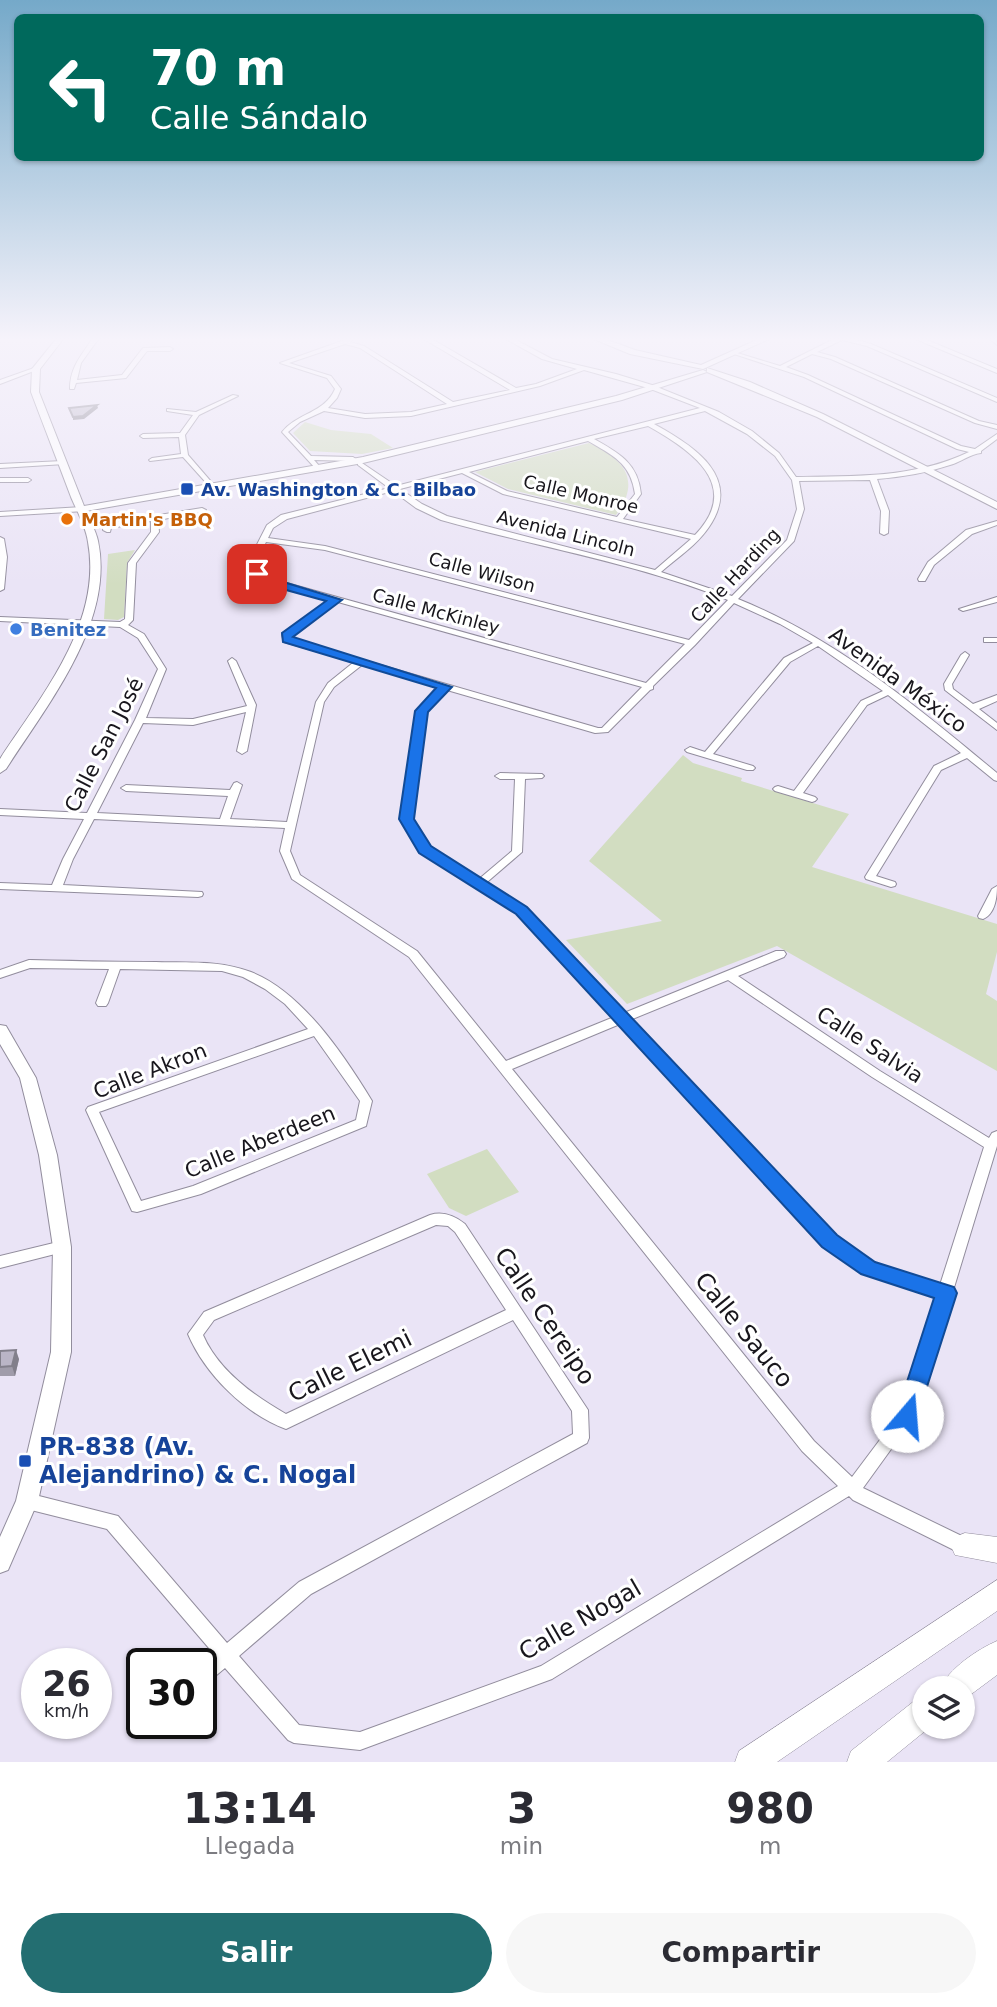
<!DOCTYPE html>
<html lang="es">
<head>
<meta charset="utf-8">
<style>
	:root { --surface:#fff; --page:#f7f7f7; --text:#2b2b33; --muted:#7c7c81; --accent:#236e71 }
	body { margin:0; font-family:"DejaVu Sans",sans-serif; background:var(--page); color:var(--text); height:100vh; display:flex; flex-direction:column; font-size:26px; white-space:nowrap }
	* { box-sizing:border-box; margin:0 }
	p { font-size:23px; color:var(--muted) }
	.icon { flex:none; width:38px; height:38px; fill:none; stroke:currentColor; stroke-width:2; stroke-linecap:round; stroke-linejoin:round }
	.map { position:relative; height:1762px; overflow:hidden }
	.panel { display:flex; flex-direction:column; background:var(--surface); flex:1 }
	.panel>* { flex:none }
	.guide { position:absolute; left:14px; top:14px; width:970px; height:147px; border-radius:10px; box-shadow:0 2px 5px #0004; background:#00695c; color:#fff; overflow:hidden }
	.controls { position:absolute; left:912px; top:1676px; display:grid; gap:14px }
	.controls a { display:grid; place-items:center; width:63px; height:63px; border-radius:50%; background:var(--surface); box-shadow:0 2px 5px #0004; font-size:35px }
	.speed { position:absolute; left:21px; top:1648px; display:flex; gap:14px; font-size:35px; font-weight:700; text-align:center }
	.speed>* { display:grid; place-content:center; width:91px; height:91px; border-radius:50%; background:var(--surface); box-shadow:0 2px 5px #0004; line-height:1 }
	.speed small { font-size:18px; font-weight:400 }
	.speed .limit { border:4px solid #111; border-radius:10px; background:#fff; color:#111 }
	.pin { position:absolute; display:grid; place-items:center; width:60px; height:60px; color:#fff; margin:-30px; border-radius:14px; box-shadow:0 4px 10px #0006 }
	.me { position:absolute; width:77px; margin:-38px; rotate:18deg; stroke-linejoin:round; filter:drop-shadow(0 0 5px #0008) }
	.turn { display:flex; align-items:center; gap:24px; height:147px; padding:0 21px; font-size:32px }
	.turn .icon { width:91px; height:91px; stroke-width:2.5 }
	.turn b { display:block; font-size:49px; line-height:60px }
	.eta { display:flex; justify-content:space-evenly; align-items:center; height:119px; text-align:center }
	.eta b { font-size:42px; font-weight:600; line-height:49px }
	.action { display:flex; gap:14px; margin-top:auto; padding:14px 21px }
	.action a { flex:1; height:80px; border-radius:42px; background:var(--accent); color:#fff; font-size:28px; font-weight:600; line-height:80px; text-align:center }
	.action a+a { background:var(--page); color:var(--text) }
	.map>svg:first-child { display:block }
	.green { fill:#d2ddc1 }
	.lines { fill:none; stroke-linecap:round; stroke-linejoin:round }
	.minor-casing { stroke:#928d9d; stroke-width:2 }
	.tertiary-casing { stroke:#928d9d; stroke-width:2 }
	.primary-casing { stroke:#928d9d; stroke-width:1 }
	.minor { fill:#fff; fill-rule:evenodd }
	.tertiary { fill:#fff; fill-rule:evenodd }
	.primary { fill:#fff; fill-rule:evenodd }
	.wall { fill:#a09caa }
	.shaded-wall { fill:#827f8b }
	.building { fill:#bab5c6; stroke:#827f8b; stroke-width:2 }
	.route { fill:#1a73e8; stroke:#114b97; stroke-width:2 }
	.transit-dot { fill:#1a4fb4; stroke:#fff; stroke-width:2.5 }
	.food-dot { fill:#e8710a; stroke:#fff; stroke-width:2.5 }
	.shop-dot { fill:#3f7fe0; stroke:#fff; stroke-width:2.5 }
	.labels { text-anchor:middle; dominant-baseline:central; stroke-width:6; stroke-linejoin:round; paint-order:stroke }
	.far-transit-label { font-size:18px; font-weight:bold; fill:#164399; stroke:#fff; text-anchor:start }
	.far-street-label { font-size:18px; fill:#18161c; stroke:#fff }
	.far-food-label { font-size:18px; font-weight:bold; fill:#c56008; stroke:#fff; text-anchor:start }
	.far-shop-label { font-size:18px; font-weight:bold; fill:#366cbe; stroke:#fff; text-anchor:start }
	.street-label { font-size:21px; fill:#18161c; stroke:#fff }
	.near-street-label { font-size:24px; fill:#18161c; stroke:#fff }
	.near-transit-label { font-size:24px; font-weight:bold; fill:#164399; stroke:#fff; text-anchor:start }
</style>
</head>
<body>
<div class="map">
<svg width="997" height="1762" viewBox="0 0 997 1762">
	<rect width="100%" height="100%" fill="#eae4f6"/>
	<path class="green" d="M 305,422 L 331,430 L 371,434 L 393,448 L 362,454 L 310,451 L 293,433 Z
		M 589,443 C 624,459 642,480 616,515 L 508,489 L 475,472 Z
		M 135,550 L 127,563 L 124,617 L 118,620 L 104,619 L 108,554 Z
		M 683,755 L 693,763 L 742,778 L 741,781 L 849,814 L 812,867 L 997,924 L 997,952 L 986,994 L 997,1001 L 997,1071 L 777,946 L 627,1004 L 566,940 L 662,921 L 589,861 Z
		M 487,1149 L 519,1192 L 466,1216 L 449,1208 L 427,1174 Z"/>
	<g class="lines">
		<defs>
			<path id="minor" d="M 93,338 L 99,338 L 81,363 L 77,380 L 122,375 L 143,348 L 170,347 L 173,349 L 170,351 L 147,351 L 126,378 L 76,383 L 74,389 L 70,389 C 70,368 80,357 93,338 Z
				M 350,338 L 353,340 L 350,342 L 364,346 L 453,402 L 510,390 L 422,338 L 430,338 L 516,388 L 536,384 L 577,369 L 542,359 L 504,338 L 512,338 L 552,359 L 616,374 L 652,385 L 719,412 L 752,431 L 779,453 L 796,477 C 856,476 915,478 969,452 L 957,449 L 804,377 L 734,354 L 734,352 L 780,366 L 836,338 L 849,338 L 871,344 L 997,398 L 997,402 L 867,346 L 842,340 L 817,352 L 835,357 L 979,421 L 997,425 L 997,429 L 975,423 L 831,359 L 812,354 L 786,367 L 808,375 L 961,446 L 975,449 L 997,434 L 997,439 L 981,451 L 981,453 C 970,454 961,462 950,465 C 926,473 902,477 877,479 L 889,511 L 888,533 L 884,535 L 880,533 L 881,511 L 870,480 L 799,481 L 804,509 L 794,541 L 738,599 C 836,638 917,707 997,773 L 997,781 L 994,780 L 967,758 L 941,770 L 876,876 L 895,882 L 896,884 L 895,886 L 891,887 L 866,879 L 865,877 L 934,766 L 961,753 L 888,695 L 867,705 L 803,793 L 815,797 L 817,799 L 815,801 L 812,802 L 775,791 L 773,789 L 775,787 L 778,786 L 794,791 L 861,701 L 883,691 L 818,646 L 790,662 L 713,754 L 753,766 L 755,768 L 753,770 L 747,770 L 687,752 L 685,750 L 690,747 L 705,752 L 784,658 L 813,643 L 780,624 L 734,603 L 695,645 L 653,686 L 653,689 L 650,690 L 608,732 L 595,733 L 447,690 L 426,712 L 411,819 L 429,847 L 479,879 L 512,851 L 515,779 L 500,779 L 495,776 L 500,773 L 542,774 L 544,776 L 542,778 L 525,779 L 522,852 L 486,883 L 526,909 L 624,1013 L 776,951 L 784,951 L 786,954 L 784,957 L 738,976 L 880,1071 L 989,1138 L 992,1133 L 997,1131 L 997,1146 L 915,1416 L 863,1488 L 970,1540 L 972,1546 L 970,1552 L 964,1554 L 958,1552 L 853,1500 L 849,1496 L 552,1679 L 360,1750 L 294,1743 L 288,1740 L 225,1668 L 207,1683 L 201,1686 L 201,1665 L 214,1654 L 107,1529 L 27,1509 L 21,1506 L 19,1501 L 21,1496 L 27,1493 L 118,1516 L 227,1643 L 299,1582 L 573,1434 L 572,1411 L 513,1320 L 286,1429 C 245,1414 205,1374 188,1334 L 204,1312 L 430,1215 C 443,1211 455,1216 465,1224 L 588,1410 L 589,1438 L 587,1443 L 311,1594 L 239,1656 L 299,1725 L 360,1732 L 541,1666 L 838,1486 L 802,1451 L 409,957 L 292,879 L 280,851 L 285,828 L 94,819 L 73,859 L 63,885 L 202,892 L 203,894 L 202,896 L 198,897 L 0,889 L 0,883 L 52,885 L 63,859 L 84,819 L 0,815 L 0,809 L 87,813 L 135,720 L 158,669 L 138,638 L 120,627 L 0,621 L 0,617 L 120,622 L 125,619 L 128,563 L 151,532 L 151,521 L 111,528 L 110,532 L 107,532 L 103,530 L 104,524 L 202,508 L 206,510 L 202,512 L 158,520 L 159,532 L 136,563 L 133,620 L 128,625 L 144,634 L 166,669 L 146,718 L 193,719 L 247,706 L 228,661 L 232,658 L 236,661 L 256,705 L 247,751 L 242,754 L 237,751 L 246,712 L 193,725 L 143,723 L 97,813 L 220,819 L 228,796 L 126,791 L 121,788 L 126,785 L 230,790 L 234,783 L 237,782 L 242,785 L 230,819 L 287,822 L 316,702 L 328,683 L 354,662 L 284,642 L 282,635 L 283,633 L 330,600 L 270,584 L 254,576 L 248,562 L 267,525 L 281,515 L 389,488 L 358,465 L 358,463 L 362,463 L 396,486 L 700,408 L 648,388 L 584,370 L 540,386 L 411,416 L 365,418 L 324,411 L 300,422 L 288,432 L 311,456 L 353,457 L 356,459 L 353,461 L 314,460 L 321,468 L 316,469 L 282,432 C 297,413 325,413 335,389 L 327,378 L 280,363 ZM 345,344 L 360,348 L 447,404 L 411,412 L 365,414 L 328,408 L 337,398 L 341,389 L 331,376 L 289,363 ZM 705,411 L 747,434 L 775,456 L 792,480 L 797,509 L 787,540 L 732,596 L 661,572 C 677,558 697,545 709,527 C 743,477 694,446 654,424 ZM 648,426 C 691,450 743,485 695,535 L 623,519 L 641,494 C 638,463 619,453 594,439 ZM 588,441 C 612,455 631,463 635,494 L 617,517 L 507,491 L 469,472 ZM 462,473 L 503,494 L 691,539 L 655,570 L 447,516 L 422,504 L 400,489 ZM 393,491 L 416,508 L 441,520 C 537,547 636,563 728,600 L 689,640 L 325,546 L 268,538 L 273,528 L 287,519 ZM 266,542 L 325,550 L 685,644 L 646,683 L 276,580 L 260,573 L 256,562 ZM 338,602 L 642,687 L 602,728 L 598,728 L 291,639 L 290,636 ZM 362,665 L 440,687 L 418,711 L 401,819 L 421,851 L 518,913 L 614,1017 L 506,1061 L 417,951 L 300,875 L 290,851 L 324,702 L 334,687 ZM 728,980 L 872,1077 L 984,1147 L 940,1285 L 873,1264 L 834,1237 L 630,1020 ZM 620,1024 L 824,1245 L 863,1272 L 937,1296 L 900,1413 L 852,1477 L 814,1441 L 512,1069 ZM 436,1225 L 448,1226 L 455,1232 L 506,1310 L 286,1414 C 254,1396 218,1370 203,1335 L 214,1320 Z
				M 913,338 L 922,338 L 997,369 L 997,373 Z
				M 989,338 L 995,338 L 997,345 Z
				M 34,368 L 39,369 L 0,384 L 0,380 Z
				M 233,395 L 238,396 L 199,415 L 185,435 L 188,455 L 214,485 L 214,487 L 210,487 L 183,457 L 150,461 L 149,460 L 152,458 L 181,454 L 179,437 L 143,438 L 140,436 L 143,434 L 180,433 L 193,415 L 167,411 L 167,409 L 196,412 Z
				M 63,461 L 66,463 L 65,464 L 0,468 L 0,464 Z
				M 0,478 L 28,478 L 31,480 L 28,482 L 0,482 Z
				M 82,507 L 85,507 L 85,511 L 0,516 L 0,512 Z
				M 997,521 L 997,525 L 972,534 L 934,565 L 925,581 L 919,581 L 918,579 L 928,562 L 966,530 Z
				M 0,537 L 4,539 L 7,557 L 4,589 L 0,591 Z
				M 997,597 L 997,602 L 963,611 L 959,609 Z
				M 984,638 L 997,638 L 997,642 L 984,642 Z
				M 965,652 L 969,655 L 952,684 L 953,689 L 973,704 L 997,695 L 997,701 L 979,709 L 997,723 L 997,730 L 945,690 L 944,684 L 961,655 Z
				M 997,886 C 997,898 995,914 983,919 L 979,918 L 978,916 L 992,889 Z
				M 29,960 C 72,961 114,962 156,962 C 188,963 220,960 251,972 C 302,992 344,1055 372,1101 L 366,1126 L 201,1194 L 137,1212 L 132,1211 L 86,1110 L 88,1107 L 308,1029 L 285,1004 L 265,989 L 243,977 L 222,971 L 120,969 L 108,1003 L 106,1006 L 98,1006 L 96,1003 L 109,969 L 30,968 L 0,978 L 0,970 ZM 314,1036 L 360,1101 L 356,1120 L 193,1186 L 141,1201 L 99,1112 Z
				M 62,1241 L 67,1243 L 69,1247 L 67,1251 L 0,1268 L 0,1256 Z"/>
			<path id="tertiary" d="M 57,338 L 64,338 L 40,369 L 39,392 L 84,506 L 363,457 L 616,396 L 703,370 L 707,372 L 622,400 L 363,463 L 86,511 C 90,521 96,531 98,541 C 115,622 47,705 6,769 L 0,773 L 0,759 C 41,696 103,623 88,542 C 86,527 77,511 71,497 C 58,462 44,427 31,392 L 32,369 Z
				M 591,338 L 602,338 L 635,350 L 701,365 L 761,338 L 771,338 L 703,369 L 630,354 Z
				M 707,368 L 750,382 L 823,414 L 997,502 L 997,509 L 817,417 L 707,372 Z
				M 0,1025 L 6,1026 L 36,1078 L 57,1155 L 71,1247 L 71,1352 L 38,1501 L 8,1570 L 0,1573 L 0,1537 L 16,1501 L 51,1352 L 53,1247 L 39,1155 L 20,1078 L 0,1044 Z"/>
			<path id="primary" d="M 965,1533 L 997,1537 L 997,1563 L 955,1555 L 951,1546 L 955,1537 Z
				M 997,1580 L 997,1611 L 777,1762 L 735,1762 L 739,1751 Z
				M 997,1641 L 997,1675 L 962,1701 L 962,1689 L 940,1689 C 948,1669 978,1649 997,1641 Z
				M 924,1698 L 924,1727 L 930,1727 L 887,1762 L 847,1762 L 851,1751 L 913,1702 Z"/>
		</defs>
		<use href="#minor" class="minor-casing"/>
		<use href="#tertiary" class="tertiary-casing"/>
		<use href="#primary" class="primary-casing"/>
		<use href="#minor" class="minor"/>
		<use href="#tertiary" class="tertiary"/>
		<use href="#primary" class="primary"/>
	</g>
	<path class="wall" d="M 0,1351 L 19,1359 L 15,1376 L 0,1376 Z"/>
	<path class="shaded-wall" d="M 97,405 L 98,408 L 84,419 L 73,420 L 73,417 Z
		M 16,1350 L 19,1359 L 15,1376 L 12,1366 Z"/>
	<path class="building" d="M 97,405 L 83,416 L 73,417 L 69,408 Z
		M 16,1350 L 12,1366 L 0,1367 L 0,1351 Z"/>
	<linearGradient id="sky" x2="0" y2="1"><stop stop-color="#75a9c9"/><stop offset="0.58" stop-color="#f6f3fb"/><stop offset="1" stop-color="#f6f3fb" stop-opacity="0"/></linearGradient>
	<rect width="997" height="585" fill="url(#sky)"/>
	<path class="route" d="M 252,572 L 261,572 L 277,580 L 342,600 L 293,637 L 452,687 L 428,712 L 414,819 L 431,846 L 527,907 L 837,1235 L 875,1262 L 954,1287 L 957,1293 L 915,1424 L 907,1427 L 899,1424 L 896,1416 L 934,1298 L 861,1274 L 822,1247 L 516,914 L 419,853 L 399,819 L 415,711 L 436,688 L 283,642 L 282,633 L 326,601 L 268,585 L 252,577 Z"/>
	<g class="transit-dot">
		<rect x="180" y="482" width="14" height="14" rx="3.5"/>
		<rect x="18" y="1454" width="14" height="14" rx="3.5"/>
	</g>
	<circle class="food-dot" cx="67" cy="519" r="7"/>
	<circle class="shop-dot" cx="16" cy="629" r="7"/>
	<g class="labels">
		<g class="far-transit-label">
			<text x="201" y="489">Av. Washington &amp; C. Bilbao</text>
		</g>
		<g class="far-street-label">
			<text transform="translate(581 494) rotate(13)">Calle Monroe</text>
			<text transform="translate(566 533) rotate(14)">Avenida Lincoln</text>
			<text transform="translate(482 572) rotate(15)">Calle Wilson</text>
			<text transform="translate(735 575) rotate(-47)">Calle Harding</text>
			<text transform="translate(436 611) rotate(15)">Calle McKinley</text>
		</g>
		<g class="far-food-label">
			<text x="81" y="519">Martin's BBQ</text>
		</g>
		<g class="far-shop-label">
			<text x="30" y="629">Benitez</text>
		</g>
		<g class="street-label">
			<text transform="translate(898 680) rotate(36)">Avenida México</text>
			<text transform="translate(104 745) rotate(-63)">Calle San José</text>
			<text transform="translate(870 1045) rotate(33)">Calle Salvia</text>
			<text transform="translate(150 1071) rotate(-21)">Calle Akron</text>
			<text transform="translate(260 1142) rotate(-22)">Calle Aberdeen</text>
		</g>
		<g class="near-street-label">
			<text transform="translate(545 1316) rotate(56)">Calle Cereipo</text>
			<text transform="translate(744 1330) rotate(51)">Calle Sauco</text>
			<text transform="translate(350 1366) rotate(-26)">Calle Elemi</text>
			<text transform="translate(580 1620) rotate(-30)">Calle Nogal</text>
		</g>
		<g class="near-transit-label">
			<text x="39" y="1447">PR-838 (Av.<tspan x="39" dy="28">Alejandrino) &amp; C. Nogal</tspan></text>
		</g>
	</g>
</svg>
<div class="controls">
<a><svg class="icon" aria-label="layers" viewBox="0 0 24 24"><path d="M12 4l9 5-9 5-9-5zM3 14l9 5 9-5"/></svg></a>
</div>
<div class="speed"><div>26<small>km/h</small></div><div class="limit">30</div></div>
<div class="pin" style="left:257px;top:574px;background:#d93025"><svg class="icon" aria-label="arrive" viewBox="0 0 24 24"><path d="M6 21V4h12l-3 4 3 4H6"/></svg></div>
<svg class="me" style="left:907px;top:1416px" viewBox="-20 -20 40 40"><circle r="19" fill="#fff"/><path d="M0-13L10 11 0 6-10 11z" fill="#1a73e8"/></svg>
<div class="guide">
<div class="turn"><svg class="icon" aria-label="left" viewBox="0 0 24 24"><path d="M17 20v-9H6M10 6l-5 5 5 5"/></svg><div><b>70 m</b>Calle Sándalo</div></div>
</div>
</div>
<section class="panel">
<div class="eta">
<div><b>13:14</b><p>Llegada</p></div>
<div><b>3</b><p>min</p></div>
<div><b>980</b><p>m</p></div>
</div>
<div class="action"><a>Salir</a><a>Compartir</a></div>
</section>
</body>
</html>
